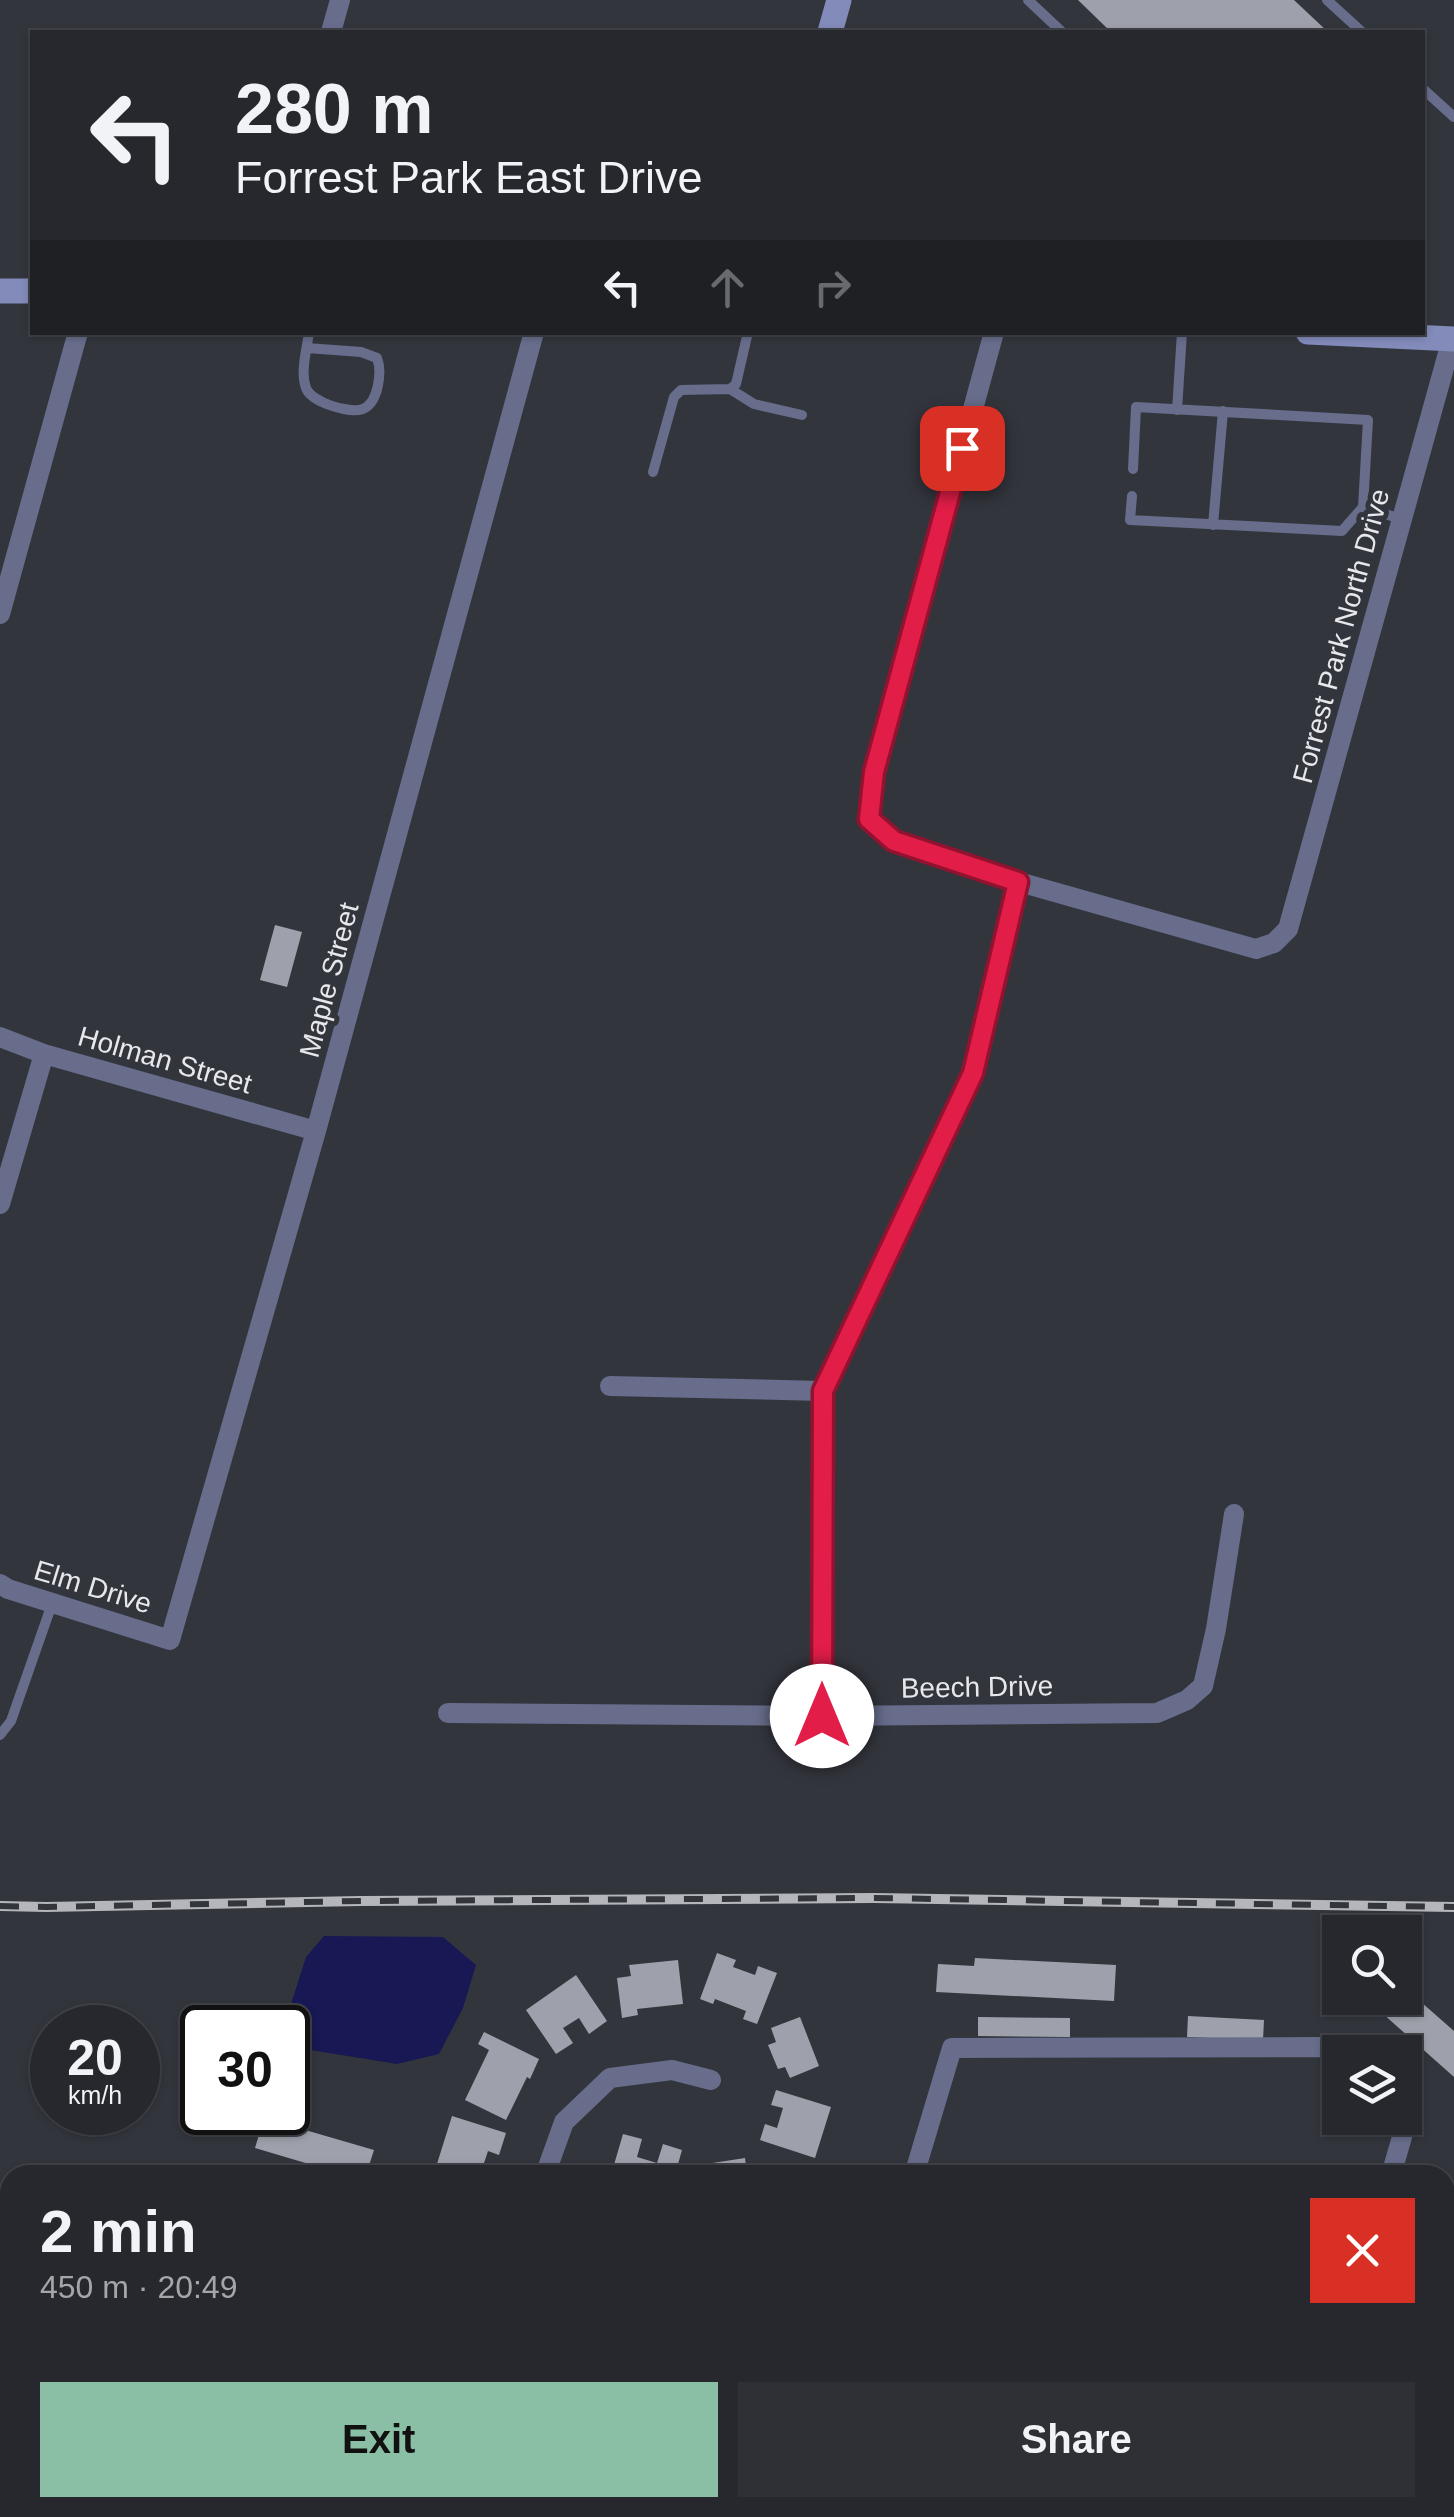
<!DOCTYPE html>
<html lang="en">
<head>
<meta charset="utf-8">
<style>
	:root { --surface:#26282e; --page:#2e3036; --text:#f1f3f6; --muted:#a4a6aa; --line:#42444a; --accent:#8abfa5 }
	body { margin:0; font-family:Helvetica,sans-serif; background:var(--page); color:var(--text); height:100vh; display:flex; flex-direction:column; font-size:38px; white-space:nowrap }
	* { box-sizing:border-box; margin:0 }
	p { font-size:32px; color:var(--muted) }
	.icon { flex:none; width:55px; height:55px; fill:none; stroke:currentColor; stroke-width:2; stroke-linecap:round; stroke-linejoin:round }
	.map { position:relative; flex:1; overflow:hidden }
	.panel { position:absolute; left:0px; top:2165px; width:1455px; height:352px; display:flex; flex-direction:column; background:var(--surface); border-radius:30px 30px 0 0; box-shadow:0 2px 8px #0004,0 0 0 2px var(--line) }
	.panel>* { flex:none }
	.top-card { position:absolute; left:30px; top:30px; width:1395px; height:305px; border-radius:0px; box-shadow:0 2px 8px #0004,0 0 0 2px var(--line); background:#26282e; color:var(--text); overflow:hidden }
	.tools { position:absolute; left:1322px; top:1915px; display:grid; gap:20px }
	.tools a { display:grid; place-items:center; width:100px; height:100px; border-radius:0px; background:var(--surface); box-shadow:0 2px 8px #0004,0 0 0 2px var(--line); font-size:50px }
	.speed { position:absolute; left:30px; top:2005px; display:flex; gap:20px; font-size:50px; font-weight:700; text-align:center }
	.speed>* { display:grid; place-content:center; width:130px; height:130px; border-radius:50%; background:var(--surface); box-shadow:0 2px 8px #0004,0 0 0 2px var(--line); line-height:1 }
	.speed small { font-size:25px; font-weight:400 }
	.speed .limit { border:5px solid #111; border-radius:15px; background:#fff; color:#111 }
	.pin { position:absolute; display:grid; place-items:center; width:85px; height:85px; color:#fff; margin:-42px; border-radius:20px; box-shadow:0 5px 15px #0006 }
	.me { position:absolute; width:110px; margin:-55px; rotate:0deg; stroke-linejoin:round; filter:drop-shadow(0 0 8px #0008) }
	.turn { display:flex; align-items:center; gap:35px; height:210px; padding:0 40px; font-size:45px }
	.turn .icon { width:130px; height:130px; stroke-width:2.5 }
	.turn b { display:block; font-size:70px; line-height:85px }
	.lanes { display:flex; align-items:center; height:95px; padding:0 40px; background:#0003; justify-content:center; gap:50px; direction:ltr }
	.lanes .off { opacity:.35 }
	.round { display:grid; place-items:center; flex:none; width:105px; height:105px; border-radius:0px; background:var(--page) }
	.head { display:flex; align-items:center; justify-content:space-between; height:170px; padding:0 40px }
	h1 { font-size:60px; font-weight:700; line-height:75px }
	.cta { display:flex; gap:20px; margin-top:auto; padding:20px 40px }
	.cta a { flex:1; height:115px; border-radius:0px; background:var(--accent); color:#111; font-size:40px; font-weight:700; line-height:115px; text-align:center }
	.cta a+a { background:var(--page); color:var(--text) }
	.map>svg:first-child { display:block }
	.water { fill:#181854 }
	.building { fill:#9ea1ab }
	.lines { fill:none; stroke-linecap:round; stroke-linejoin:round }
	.lane { stroke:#676d8b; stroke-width:10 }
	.street { stroke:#676d8b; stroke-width:20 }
	.secondary { stroke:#828bba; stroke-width:25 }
	.rail-casing { stroke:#b5b6bc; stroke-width:10 }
	.rail { stroke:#33353d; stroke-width:6; stroke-dasharray:19; stroke-linecap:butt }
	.route-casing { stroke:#92132f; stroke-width:25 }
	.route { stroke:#e11d48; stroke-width:18 }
	.labels { text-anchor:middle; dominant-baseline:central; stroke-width:10; stroke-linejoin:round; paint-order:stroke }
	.street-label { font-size:28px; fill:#e7e8ee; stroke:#33353d }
</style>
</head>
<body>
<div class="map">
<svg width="1454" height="2517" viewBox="0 0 1454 2517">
	<rect width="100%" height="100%" fill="#33353d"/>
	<path class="water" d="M 324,1936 L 443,1937 L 476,1965 L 463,2008 L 439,2054 L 397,2064 L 298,2048 L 292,2001 L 306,1957 Z"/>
	<path class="building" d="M 1078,0 L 1294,0 L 1328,32 L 1111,32 Z
		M 275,925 L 302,932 L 287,987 L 260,980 Z
		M 717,1953 L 736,1960 L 733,1967 L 755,1975 L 758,1966 L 777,1973 L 757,2024 L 743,2019 L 746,2011 L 715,1999 L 713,2004 L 700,1999 Z
		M 975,1958 L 1116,1965 L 1114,2001 L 936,1992 L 938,1964 L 974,1966 Z
		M 678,1960 L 683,2004 L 637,2009 L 638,2015 L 622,2018 L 617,1978 L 631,1976 L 629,1965 Z
		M 576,1975 L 607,2021 L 589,2034 L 579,2018 L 563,2028 L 573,2043 L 556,2054 L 526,2010 Z
		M 1405,1988 L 1454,2031 L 1454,2077 L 1373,2005 L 1380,1998 L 1405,1998 Z
		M 1188,2016 L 1264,2020 L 1263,2040 L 1187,2037 Z
		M 800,2017 L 819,2066 L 790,2078 L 785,2067 L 778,2069 L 768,2045 L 776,2042 L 771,2028 Z
		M 978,2017 L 1070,2018 L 1070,2037 L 978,2036 Z
		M 484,2032 L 539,2059 L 530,2079 L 527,2077 L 506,2120 L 465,2100 L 489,2050 L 478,2044 Z
		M 776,2090 L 831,2107 L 815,2158 L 760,2140 L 765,2124 L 777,2128 L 783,2108 L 771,2105 Z
		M 452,2116 L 506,2133 L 499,2155 L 488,2151 L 480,2175 L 437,2175 L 439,2168 L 436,2167 Z
		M 264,2118 L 374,2150 L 366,2175 L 346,2175 L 255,2148 Z
		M 623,2134 L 642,2139 L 637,2157 L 657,2163 L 663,2144 L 682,2150 L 675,2175 L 611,2175 Z
		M 745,2158 L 747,2175 L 694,2175 L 693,2166 Z
		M 1453,2205 L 1454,2205 L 1453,2322 L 1445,2320 L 1445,2231 Z
		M 190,2508 L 218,2508 L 226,2510 L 224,2517 L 187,2517 Z
		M 884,2508 L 936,2508 L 953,2517 L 886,2517 L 880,2514 Z
		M 1075,2508 L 1168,2508 L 1195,2516 L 1080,2517 L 1073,2515 Z
		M 1359,2508 L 1395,2508 L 1393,2517 L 1374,2517 L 1358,2512 Z"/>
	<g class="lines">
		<path class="lane" d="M 1028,0 L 1062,32
			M 1327,0 L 1362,32
			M 1422,88 L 1454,117
			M 307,348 L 361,352 L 377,358 C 382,371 379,402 363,409 C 349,414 311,402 306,388 C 300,372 307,349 309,332
			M 730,389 L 754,404 L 802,415
			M 1177,410 L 1182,332
			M 1133,469 L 1136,407 L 1368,420 L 1363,507 L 1401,519
			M 653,472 L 674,397 L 681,390 L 730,389 L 736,384 L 748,332
			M 1132,496 L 1130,520 L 1342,531 L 1363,507
			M 1213,525 L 1223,411
			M 0,1735 L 11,1721 L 52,1604
			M 147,2517 L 149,2508"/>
		<path class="street" d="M 331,32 L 340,0
			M 994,332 L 874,772 L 869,819 L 894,841 L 1019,882 L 1256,949 L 1274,943 L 1288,929 L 1452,339
			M 0,614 L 78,332
			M 0,1037 L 44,1054 L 316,1131
			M 0,1204 L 44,1054
			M 610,1386 L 823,1391
			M 0,1584 L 8,1589 L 170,1640 L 316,1131 L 534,332
			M 448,1713 L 822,1716 L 1157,1713 L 1187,1700 L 1203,1686 L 1216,1629 L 1234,1514
			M 822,1716 L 823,1391 L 973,1073 L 1019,882
			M 545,2175 L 564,2122 L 610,2078 L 672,2070 L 711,2080
			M 914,2175 L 952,2048 L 1325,2047 L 1340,2061
			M 1391,2175 L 1406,2123 L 1400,2118
			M 0,2419 L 8,2390
			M 812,2517 L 815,2508
			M 1287,2517 L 1290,2508"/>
		<path class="secondary" d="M 830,32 L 839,0
			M 0,291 L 32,291
			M 1308,332 L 1454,339
			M 0,2388 L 10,2391
			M 401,2508 L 433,2517"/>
		<defs>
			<path id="rail" d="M 0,1906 L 46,1907 L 361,1901 L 874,1898 L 1454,1907"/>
		</defs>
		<use href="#rail" class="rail-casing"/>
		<use href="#rail" class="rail"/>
	</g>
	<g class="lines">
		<defs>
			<path id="route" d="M 822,1716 L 823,1391 L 973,1073 L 1018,882 L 894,841 L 869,819 L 874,772 L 962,448"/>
		</defs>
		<use href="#route" class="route-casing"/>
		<use href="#route" class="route"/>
	</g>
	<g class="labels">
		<g class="street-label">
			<text transform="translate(1341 636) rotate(-75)">Forrest Park North Drive</text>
			<text transform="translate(329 980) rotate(-75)">Maple Street</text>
			<text transform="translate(165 1060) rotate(16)">Holman Street</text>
			<text transform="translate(93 1587) rotate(17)">Elm Drive</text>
			<text transform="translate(977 1687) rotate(-1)">Beech Drive</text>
		</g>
	</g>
</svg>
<div class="tools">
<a><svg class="icon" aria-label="search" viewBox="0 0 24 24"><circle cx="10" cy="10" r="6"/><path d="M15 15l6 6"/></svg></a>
<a><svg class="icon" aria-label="layers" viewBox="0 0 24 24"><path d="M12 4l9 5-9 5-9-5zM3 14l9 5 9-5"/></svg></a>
</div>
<div class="speed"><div>20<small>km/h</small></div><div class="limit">30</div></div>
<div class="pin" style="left:962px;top:448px;background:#d93025"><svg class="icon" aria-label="arrive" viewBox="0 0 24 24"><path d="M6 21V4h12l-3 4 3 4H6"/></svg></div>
<svg class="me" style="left:822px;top:1716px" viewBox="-20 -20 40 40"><circle r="19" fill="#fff"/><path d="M0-13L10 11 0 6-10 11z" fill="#e11d48"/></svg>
<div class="top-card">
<div class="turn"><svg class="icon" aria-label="left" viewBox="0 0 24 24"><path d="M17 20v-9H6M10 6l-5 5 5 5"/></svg><div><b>280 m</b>Forrest Park East Drive</div></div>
<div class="lanes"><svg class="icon" aria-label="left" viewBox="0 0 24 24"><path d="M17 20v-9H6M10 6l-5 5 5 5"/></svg><svg class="icon off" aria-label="ahead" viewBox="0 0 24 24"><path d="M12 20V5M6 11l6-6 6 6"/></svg><svg class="icon off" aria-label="right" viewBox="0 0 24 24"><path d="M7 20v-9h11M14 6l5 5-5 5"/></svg></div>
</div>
<section class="panel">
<div class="head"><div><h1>2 min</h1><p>450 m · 20:49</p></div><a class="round" style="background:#d93025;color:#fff"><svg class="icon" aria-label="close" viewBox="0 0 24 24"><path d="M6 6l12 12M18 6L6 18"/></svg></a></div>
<div class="cta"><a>Exit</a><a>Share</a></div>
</section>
</div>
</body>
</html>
